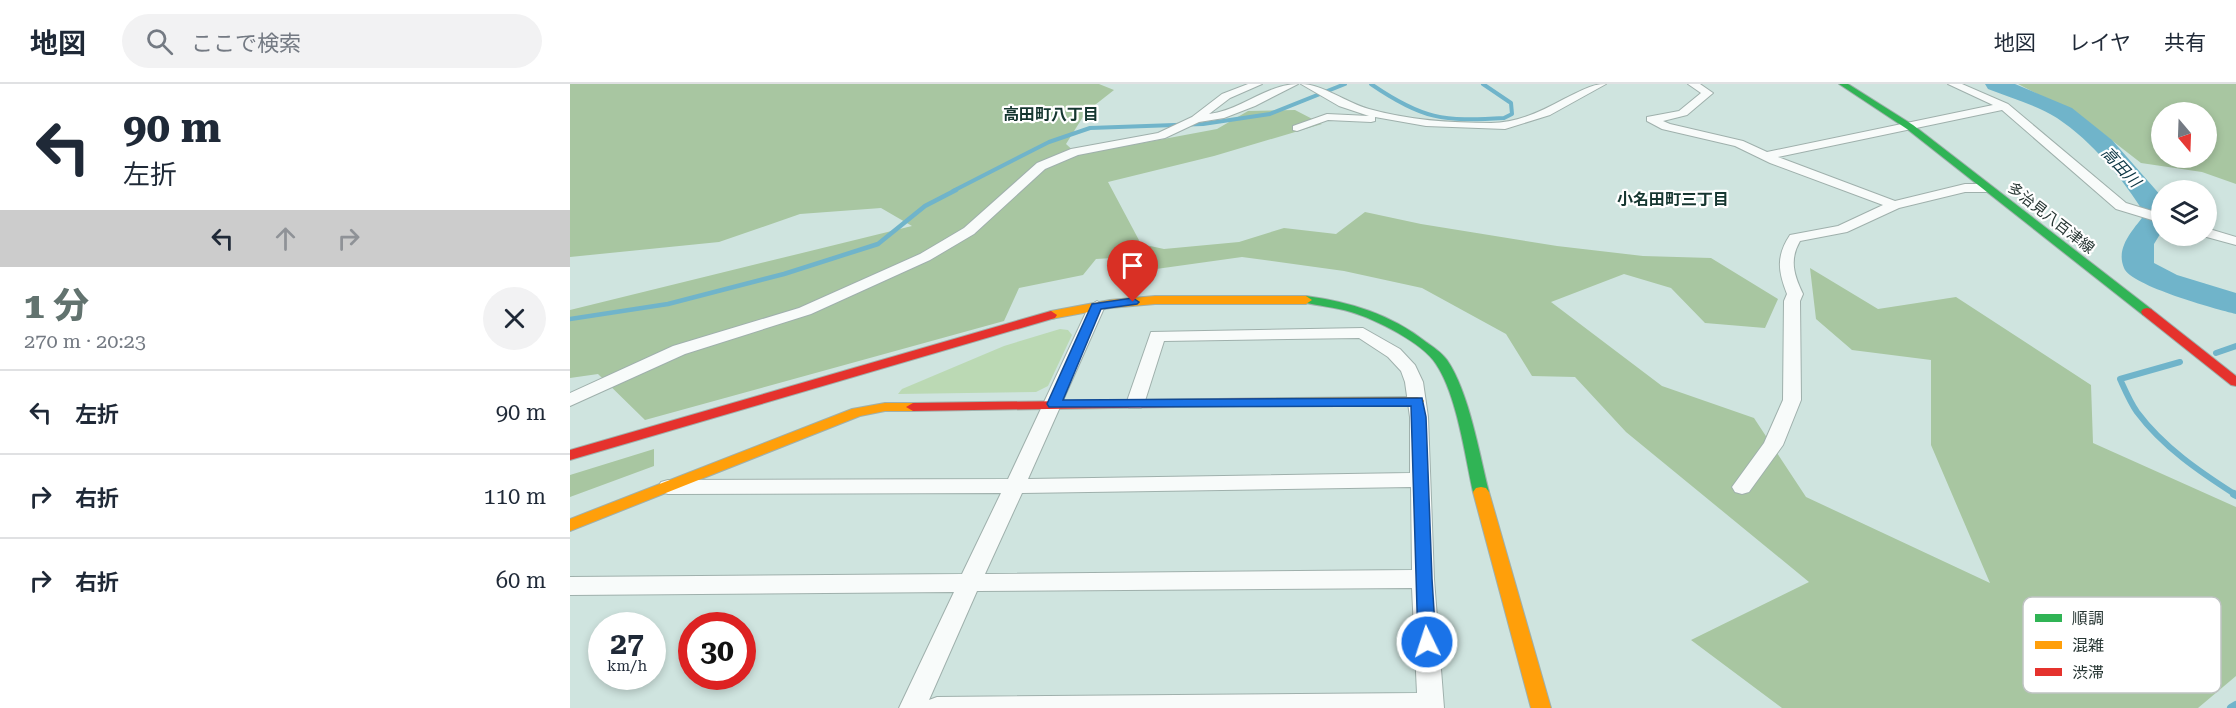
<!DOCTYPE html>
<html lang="ja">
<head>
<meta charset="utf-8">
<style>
	:root { --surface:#fff; --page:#f2f2f3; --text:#1f2937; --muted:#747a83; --line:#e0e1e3; --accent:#62736f }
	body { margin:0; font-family:"Roboto Serif","Noto Sans JP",serif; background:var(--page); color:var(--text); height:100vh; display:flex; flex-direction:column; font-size:22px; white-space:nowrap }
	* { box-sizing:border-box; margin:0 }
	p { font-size:20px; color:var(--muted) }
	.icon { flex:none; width:33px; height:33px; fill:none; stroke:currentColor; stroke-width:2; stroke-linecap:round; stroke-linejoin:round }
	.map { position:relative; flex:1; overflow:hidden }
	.side { display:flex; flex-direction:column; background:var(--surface); width:570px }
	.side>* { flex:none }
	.hud { background:#fff; color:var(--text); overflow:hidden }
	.needle { width:39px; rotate:161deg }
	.buttons { position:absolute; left:1581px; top:18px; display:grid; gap:12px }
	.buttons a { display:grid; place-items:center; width:66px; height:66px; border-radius:50%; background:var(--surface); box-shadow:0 3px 9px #0003; font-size:30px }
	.speed { position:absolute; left:18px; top:528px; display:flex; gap:12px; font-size:30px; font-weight:700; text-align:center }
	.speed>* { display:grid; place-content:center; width:78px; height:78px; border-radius:50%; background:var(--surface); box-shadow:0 3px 9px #0003; line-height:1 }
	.speed small { font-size:15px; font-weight:400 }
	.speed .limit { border:9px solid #d22; background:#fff; color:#111 }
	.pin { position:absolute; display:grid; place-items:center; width:51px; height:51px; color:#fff; margin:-62px -26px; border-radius:50% 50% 50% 0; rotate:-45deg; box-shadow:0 0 6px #0007 }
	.pin .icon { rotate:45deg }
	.me { position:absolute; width:66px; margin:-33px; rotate:356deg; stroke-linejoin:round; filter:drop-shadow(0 0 4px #0008) }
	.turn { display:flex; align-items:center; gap:21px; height:126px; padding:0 24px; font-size:27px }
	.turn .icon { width:78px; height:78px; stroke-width:2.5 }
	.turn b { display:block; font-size:42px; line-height:51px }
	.lanes { display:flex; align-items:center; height:57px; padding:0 24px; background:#0003; justify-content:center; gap:30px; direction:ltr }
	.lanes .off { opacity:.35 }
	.round { display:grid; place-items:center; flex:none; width:63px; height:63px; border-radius:32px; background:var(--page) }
	.head { display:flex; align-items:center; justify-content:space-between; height:102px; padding:0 24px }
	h1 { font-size:36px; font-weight:800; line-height:45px; color:var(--accent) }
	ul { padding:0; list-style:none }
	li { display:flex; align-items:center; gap:18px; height:84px; padding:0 24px; border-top:2px solid var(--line) }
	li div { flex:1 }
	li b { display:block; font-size:22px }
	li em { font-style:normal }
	header { display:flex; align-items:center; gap:36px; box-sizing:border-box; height:84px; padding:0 30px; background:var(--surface); border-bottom:2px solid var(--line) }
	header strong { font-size:28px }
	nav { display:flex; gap:33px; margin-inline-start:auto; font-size:21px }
	.search { width:420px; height:54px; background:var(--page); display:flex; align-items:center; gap:15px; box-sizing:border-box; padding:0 21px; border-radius:33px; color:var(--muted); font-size:22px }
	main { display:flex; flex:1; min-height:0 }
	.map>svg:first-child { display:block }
	.green { fill:#bbd9b4 }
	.forest { fill:#a8c6a1; fill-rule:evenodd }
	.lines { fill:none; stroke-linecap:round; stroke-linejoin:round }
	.stream-far3 { stroke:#70b4ca; stroke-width:4 }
	.stream-far2 { stroke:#70b4ca; stroke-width:4.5 }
	.stream-far1 { stroke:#70b4ca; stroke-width:6 }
	.stream { stroke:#70b4ca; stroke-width:8 }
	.river { fill:#70b4ca; fill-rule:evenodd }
	.street-casing { stroke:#9fb0ac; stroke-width:2 }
	.fast-casing { stroke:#9fb0ac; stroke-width:2 }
	.slow-casing { stroke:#9fb0ac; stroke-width:2 }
	.jam-casing { stroke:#9fb0ac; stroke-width:2 }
	.street { fill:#f8fbfa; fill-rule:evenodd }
	.fast { fill:#30b455; fill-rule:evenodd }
	.slow { fill:#ff9f0a; fill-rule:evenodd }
	.jam { fill:#e5322d; fill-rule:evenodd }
	.route { fill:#1a73e8; stroke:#114b97; stroke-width:1.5 }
	.labels { text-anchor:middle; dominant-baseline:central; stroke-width:4.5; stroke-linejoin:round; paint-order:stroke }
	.far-street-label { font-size:15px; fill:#273633; stroke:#fff }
	.far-neighbourhood-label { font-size:16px; font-weight:bold; fill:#153630; stroke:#fff }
	.far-water-label { font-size:16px; font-style:italic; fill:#0c3543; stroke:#fff }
	.key { fill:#fff; stroke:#bec3c2; stroke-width:1.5 }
	.key-label { font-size:16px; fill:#273633 }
</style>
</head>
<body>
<header>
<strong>地図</strong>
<div class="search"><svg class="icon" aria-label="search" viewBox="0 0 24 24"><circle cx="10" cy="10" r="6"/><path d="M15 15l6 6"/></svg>ここで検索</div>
<nav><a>地図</a><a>レイヤ</a><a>共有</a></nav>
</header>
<main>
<section class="side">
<div class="hud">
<div class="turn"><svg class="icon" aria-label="left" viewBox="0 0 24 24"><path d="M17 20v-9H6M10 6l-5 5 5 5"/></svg><div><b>90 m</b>左折</div></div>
<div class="lanes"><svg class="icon" aria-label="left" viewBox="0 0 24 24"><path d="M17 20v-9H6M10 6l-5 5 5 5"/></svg><svg class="icon off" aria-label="ahead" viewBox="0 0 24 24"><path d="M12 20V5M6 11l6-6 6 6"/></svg><svg class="icon off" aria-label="right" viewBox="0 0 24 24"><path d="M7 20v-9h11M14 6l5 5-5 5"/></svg></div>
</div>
<div class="head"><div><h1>1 分</h1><p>270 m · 20:23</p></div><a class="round"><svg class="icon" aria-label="close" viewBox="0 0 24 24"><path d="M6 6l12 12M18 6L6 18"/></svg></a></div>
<ul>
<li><svg class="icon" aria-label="left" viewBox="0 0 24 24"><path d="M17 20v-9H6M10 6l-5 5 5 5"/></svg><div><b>左折</b></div><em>90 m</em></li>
<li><svg class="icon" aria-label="right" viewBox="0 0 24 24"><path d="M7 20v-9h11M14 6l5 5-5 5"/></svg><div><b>右折</b></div><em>110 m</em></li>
<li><svg class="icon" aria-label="right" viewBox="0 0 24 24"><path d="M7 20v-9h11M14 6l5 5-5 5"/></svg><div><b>右折</b></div><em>60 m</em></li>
</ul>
</section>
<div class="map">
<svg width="1666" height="624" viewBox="0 0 1666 624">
	<rect width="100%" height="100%" fill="#cfe4df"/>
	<path class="green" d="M 490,245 L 498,246 L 502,251 L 478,302 L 466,308 L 328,310 L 332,305 L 434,262 Z"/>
	<path class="forest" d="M 0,0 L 529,0 L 544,6 L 516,28 L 496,60 L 508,71 L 647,45 L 678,27 L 725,26 L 752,40 L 644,72 L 538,98 L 571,160 L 594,165 L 669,158 L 714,144 L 766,150 L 795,128 L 851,140 L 987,162 L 1073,172 L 1141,174 L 1208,215 L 1195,244 L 1135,239 L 1101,204 L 1054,190 L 981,218 L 1092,302 L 1184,334 L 1236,413 L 1420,499 L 1361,361 L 1361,276 L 1282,266 L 1246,235 L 1240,184 L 1308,225 L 1386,213 L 1521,301 L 1523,359 L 1666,423 L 1666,592 L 1628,624 L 1212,624 L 1121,556 L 1239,498 L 1056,348 L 1005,293 L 962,292 L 936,250 L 852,204 L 774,187 L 672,173 L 579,186 L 559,173 L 526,175 L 513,191 L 449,204 L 434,237 L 75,336 L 28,290 L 0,294 L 0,226 L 342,142 L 311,124 L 230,130 L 149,158 L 0,173 Z
		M 1448,0 L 1666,0 L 1666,100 L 1632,88 L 1571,79 L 1513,34 ZM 1592,28 L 1636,28 L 1636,74 L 1592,74 Z
		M 84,365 L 84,382 L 0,413 L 0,391 Z"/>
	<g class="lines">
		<path class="stream-far3" d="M 801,0 C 852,35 873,38 934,34 L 942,30 L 941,19 L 913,0
			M 383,107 L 479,58 L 520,44 L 633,40 L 700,30 L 775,0"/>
		<path class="stream-far2" d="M 0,235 L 98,220 L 214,190 L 308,160 L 355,122 L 386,106"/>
		<path class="stream-far1" d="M 1646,269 L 1666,262
			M 1610,278 L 1550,295 C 1555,306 1560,318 1567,328 C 1593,363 1630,388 1666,411"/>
		<path class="stream" d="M 1664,410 L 1666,411
			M 1661,624 L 1666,621"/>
		<path class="river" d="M 1415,0 L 1445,0 L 1502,24 L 1542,56 L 1592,113 L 1592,147 L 1584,160 L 1584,179 L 1607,191 L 1666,209 L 1666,230 C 1646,225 1561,202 1554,184 C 1545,163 1564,145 1575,130 C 1552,94 1523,58 1487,34 C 1466,21 1441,14 1418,5 Z"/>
		<defs>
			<path id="street" d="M 678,0 L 692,0 L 660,14 L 639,30 C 671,26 697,0 728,0 L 685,22 L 654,34 L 629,38 L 595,54 L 508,71 L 475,85 L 404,150 L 360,176 L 241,230 L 115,270 L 0,322 L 0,309 L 103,262 L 229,224 L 350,170 L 394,144 L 467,79 L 501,65 L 588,49 L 622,33 L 652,10 Z
				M 731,0 C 752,0 777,19 799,25 C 838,36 880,39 921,39 C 947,39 972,27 994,15 C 1009,8 1020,0 1036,0 L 980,31 L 935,45 L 856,42 L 805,33 L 805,37 L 801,38 L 758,36 L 727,47 L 723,46 L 723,42 L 757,30 L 799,32 L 769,22 Z
				M 1118,0 L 1130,0 L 1143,9 L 1117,31 L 1093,37 L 1100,40 L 1173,57 L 1197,68 L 1423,21 L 1378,0 L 1392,0 L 1438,20 L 1556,119 L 1592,130 L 1592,139 L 1546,125 L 1432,26 L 1208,73 L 1325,117 L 1395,100 L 1416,100 L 1422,104 L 1416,108 L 1395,108 L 1329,124 L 1277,148 L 1230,157 C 1219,176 1224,191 1233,210 L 1230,217 L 1231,316 L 1213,361 L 1179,408 L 1172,410 L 1165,408 L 1162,403 L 1194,359 L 1213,316 L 1214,217 L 1217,210 C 1208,187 1206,172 1220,151 L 1268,142 L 1313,121 L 1200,79 L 1165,62 L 1092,45 L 1077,37 L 1077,33 L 1109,27 L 1131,9 Z
				M 1636,144 L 1666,153 L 1666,161 L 1633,152 L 1636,152 Z
				M 527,217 L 535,222 L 458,395 L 840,389 L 840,333 L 835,298 L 831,287 L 818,273 L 789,254 L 594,257 L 574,320 L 571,324 L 559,324 L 556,320 L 581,248 L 793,244 L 830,265 L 845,281 L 853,298 L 858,333 L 864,495 L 874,624 L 329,624 L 384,508 L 0,511 L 0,493 L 392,490 L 431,409 L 98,410 L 91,408 L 88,403 L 91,398 L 98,396 L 438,395 L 519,222 ZM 841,403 L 842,486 L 415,490 L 452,409 ZM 842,504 L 847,609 L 367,613 L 359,616 L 407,507 Z"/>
			<path id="fast" d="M 1269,0 L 1278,0 L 1343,41 L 1581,225 L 1583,228 L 1581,231 L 1573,231 L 1337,45 Z
				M 736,212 C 780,218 820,230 856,258 C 863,263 871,268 877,276 C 899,308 909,369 919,408 L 916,412 L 906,412 L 903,408 C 895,372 887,311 866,280 C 853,259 805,235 781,228 C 765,223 748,222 732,218 L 730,216 Z"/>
			<path id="slow" d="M 585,212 L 736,212 L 742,216 L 736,220 L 585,220 L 540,224 L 481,235 L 475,231 L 481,227 L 540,216 Z
				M 847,313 L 852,314 L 854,317 L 852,320 L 724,322 L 717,318 L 724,314 Z
				M 315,319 L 343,319 L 350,323 L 343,327 L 315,327 L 290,332 L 0,447 L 0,435 L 282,325 Z
				M 911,403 L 916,404 L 919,408 L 981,624 L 961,624 L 903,408 L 906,404 Z"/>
			<path id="jam" d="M 1577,224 L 1581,225 L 1666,292 L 1666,302 L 1661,301 L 1573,231 L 1571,228 L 1573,225 Z
				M 481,227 L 487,231 L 485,234 L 0,376 L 0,366 Z
				M 724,314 L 729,315 L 731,318 L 729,321 L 343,327 L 336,323 L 343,319 Z"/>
		</defs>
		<use href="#street" class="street-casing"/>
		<use href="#fast" class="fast-casing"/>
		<use href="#slow" class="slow-casing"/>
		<use href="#jam" class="jam-casing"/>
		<use href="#street" class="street"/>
		<use href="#fast" class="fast"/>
		<use href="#slow" class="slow"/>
		<use href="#jam" class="jam"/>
	</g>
	<path class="route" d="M 563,214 L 569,218 L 567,220 L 531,225 L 493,316 L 852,314 L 856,333 L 862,495 L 866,558 L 863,563 L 857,565 L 850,563 L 848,558 L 841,322 L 479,323 L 477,320 L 522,220 Z"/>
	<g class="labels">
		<g class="far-street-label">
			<text transform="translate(1481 134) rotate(38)">多治見八百津線</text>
		</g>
		<g class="far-neighbourhood-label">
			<text x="481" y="30">高田町八丁目</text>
			<text x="1103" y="115">小名田町三丁目</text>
		</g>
		<g class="far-water-label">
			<text transform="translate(1551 83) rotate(47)">高田川</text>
		</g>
	</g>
	<rect x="1453" y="513" width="198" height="96" rx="9" class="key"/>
	<rect x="1465" y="530" width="27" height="8" fill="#30b455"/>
	<rect x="1465" y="557" width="27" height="8" fill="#ff9f0a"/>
	<rect x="1465" y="584" width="27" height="8" fill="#e5322d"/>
	<g class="key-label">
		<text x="1502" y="540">順調</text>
		<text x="1502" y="567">混雑</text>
		<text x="1502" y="594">渋滞</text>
	</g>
</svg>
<div class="buttons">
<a><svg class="needle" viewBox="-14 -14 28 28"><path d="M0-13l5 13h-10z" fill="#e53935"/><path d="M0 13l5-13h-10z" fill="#747a83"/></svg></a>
<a><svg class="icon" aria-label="layers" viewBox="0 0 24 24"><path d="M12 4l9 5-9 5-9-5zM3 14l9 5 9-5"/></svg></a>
</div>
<div class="speed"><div>27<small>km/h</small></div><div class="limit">30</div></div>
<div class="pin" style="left:563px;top:218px;background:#d93025"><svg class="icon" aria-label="arrive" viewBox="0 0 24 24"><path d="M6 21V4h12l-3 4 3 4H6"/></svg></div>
<svg class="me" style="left:857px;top:558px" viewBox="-20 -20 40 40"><circle r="17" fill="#1a73e8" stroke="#fff" stroke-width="3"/><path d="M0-11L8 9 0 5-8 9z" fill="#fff"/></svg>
</div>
</main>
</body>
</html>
